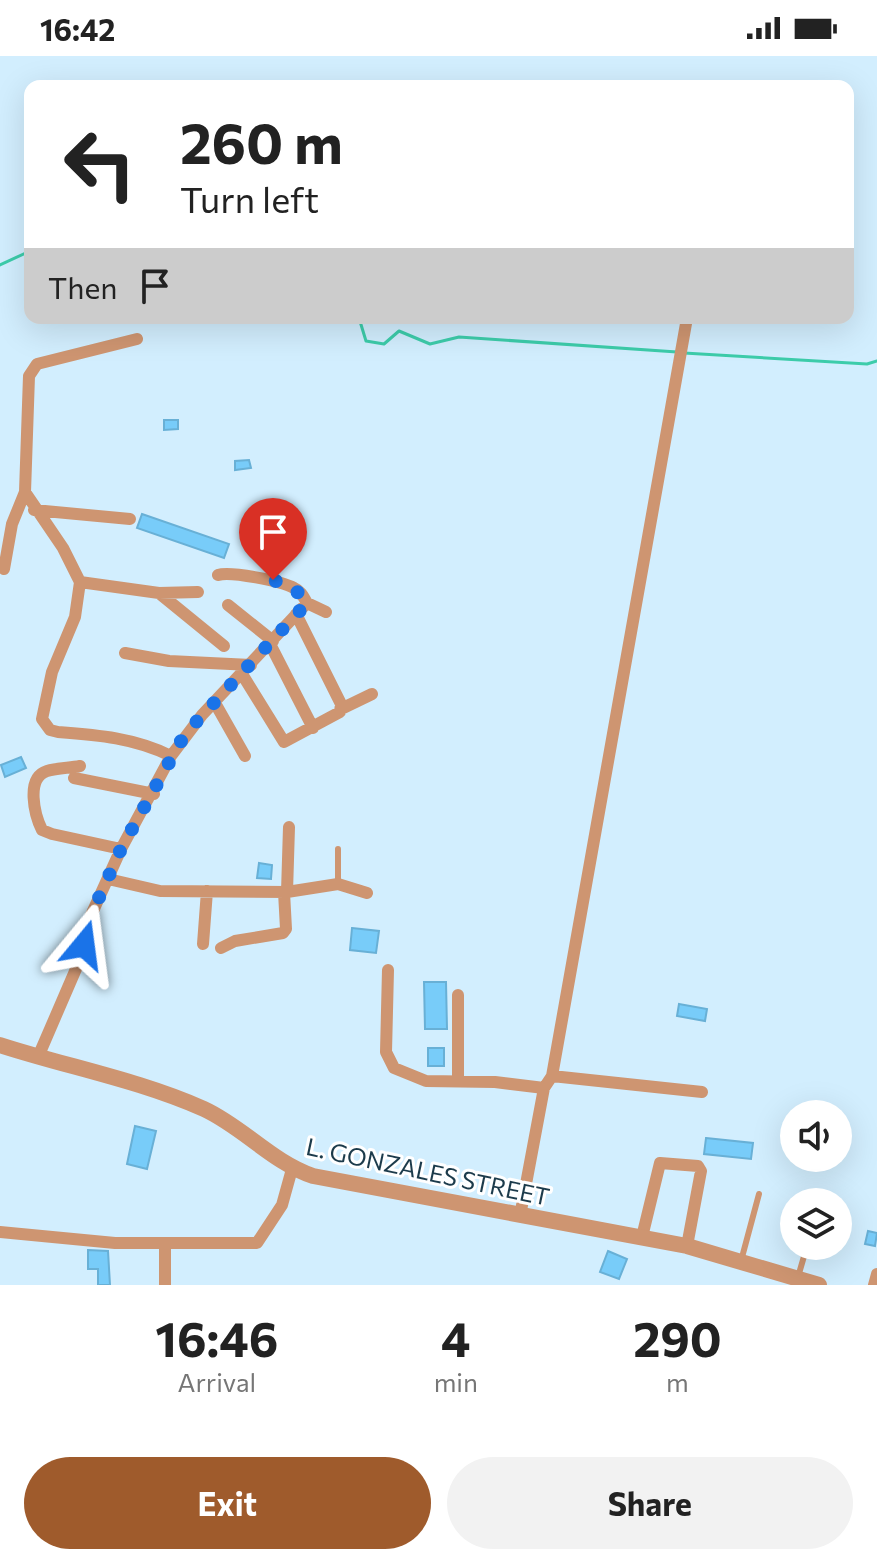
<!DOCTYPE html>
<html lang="en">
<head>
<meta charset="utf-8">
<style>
	:root { --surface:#fff; --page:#f2f2f2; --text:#222; --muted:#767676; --accent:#9f5b2c }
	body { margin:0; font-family:Commissioner,sans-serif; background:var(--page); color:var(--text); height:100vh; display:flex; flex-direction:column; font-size:30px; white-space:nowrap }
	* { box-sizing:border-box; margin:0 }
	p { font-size:26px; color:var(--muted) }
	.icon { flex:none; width:44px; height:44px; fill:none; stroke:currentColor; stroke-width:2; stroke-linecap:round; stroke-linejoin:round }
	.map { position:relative; height:1229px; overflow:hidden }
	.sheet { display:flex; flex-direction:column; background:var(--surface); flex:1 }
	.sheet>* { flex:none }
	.banner { position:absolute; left:24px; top:24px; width:830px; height:244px; border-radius:16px; box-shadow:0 8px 32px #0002; background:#fff; color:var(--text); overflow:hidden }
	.tools { position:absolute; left:780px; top:1044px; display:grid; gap:16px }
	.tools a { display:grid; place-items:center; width:72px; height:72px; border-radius:50%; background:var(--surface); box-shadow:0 8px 32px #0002; font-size:40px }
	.pin { position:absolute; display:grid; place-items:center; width:68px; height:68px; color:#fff; margin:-82px -34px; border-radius:50% 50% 50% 0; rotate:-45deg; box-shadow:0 0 8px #0007 }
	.pin .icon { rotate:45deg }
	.me { position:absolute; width:88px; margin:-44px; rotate:16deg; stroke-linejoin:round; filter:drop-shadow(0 0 6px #0008) }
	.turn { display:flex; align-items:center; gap:28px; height:168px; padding:0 24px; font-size:36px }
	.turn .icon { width:104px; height:104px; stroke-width:2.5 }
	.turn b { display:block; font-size:56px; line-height:68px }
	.then { display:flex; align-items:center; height:76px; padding:0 24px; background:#0003; gap:16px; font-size:30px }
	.eta { display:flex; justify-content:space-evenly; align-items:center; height:136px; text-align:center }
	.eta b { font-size:48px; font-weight:700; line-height:56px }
	.primary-button { display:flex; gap:16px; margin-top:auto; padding:16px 24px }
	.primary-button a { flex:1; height:92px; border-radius:48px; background:var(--accent); color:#fff; font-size:32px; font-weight:700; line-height:92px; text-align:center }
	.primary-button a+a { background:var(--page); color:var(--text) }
	.status { display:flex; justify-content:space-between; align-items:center; height:56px; padding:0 40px; background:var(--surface); direction:ltr }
	.status svg { height:22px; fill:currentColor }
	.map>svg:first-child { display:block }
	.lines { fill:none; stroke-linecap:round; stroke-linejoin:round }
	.stream { stroke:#3dccaa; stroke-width:3 }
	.building { fill:#78ccf9; stroke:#68b0d6; stroke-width:2 }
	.service { stroke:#ce9571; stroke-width:6 }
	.minor { stroke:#ce9571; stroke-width:12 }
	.tertiary { stroke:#ce9571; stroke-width:16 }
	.route { stroke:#1a73e8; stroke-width:14; stroke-dasharray:0 25.2 }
	.labels { text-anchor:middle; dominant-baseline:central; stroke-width:6; stroke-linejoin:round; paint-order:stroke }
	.street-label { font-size:24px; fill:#1c3b4b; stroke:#fff }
</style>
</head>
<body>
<div class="status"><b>16:42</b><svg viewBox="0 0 49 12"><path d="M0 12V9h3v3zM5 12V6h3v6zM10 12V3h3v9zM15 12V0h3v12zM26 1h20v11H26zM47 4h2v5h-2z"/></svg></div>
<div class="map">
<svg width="877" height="1229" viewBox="0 0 877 1229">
	<rect width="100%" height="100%" fill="#d2eefe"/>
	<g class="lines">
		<path class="stream" d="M 0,209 L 30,195
			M 359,262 L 366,285 L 384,288 L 399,275 L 430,288 L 459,281 L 677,296
			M 684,297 L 867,308 L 877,305"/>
	</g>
	<path class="building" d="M 164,364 L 178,364 L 178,373 L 164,374 Z
		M 249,404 L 251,412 L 235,414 L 235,405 Z
		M 142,458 L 229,488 L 224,502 L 137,472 Z
		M 21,701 L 26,712 L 5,721 L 1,709 Z
		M 259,807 L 272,809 L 271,823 L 257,822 Z
		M 352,872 L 379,875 L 376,897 L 350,894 Z
		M 424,926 L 446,926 L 447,973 L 425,973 Z
		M 679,948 L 707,953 L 705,965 L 677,960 Z
		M 428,992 L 444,992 L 444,1010 L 428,1010 Z
		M 135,1070 L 156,1075 L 147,1113 L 127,1108 Z
		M 706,1082 L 753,1087 L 751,1103 L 704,1098 Z
		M 868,1175 L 877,1177 L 875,1190 L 865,1188 Z
		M 88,1194 L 108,1195 L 110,1229 L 98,1229 L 98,1213 L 88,1213 Z
		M 608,1195 L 627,1203 L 619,1223 L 600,1216 Z"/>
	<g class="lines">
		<path class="service" d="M 338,828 L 338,793
			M 741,1205 L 759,1138
			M 798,1221 L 807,1190"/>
		<path class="minor" d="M 137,283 L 37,308 L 29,320 L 25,436 L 63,492 L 80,526 L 75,561 L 52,616 L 42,663 L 50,674 L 58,676 C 98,679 135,682 171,700
			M 34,454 L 130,463
			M 4,513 L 12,468 L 25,436
			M 218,519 C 230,515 282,525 294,532 C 301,535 303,540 307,547
			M 80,526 L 159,537 L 224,590
			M 159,537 L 198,536
			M 228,549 L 273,585
			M 270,588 L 313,672
			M 125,597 L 169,605 L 251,609
			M 242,618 L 284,686 L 340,656 L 341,648 L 296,558
			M 215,647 L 245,700
			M 341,653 L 372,638
			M 80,710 C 69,712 57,712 47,715 C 25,722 35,760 42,774 L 52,778 L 121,793
			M 74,722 L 154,738
			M 108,823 L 160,835 L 287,836 L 289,771
			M 287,836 L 338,828 L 367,837
			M 203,888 L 207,835
			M 221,892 L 235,885 L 283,877 L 286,873 L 284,836
			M 388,914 L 386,996 L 394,1012 L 426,1025 L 495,1026 L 544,1032
			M 38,1001 L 82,899 L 88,866 L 121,793 L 171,700 L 202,659 L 307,547 L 326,556
			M 552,1020 L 702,1036
			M 458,1025 L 458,939
			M 520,1160 L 544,1032 L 552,1020 L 687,262
			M 0,1176 L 115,1187 L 257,1187 L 282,1149 L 292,1113
			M 642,1181 L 660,1107 L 698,1110 L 701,1115 L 687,1190
			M 165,1189 L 165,1229
			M 874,1229 L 877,1218"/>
		<path class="tertiary" d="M 0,989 C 68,1011 139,1024 204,1053 C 243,1071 272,1106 313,1120 L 687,1190 L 819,1229"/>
	</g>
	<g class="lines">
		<path class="route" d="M 84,889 L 88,866 L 121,793 L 185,678 L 307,547 L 293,531 L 273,524"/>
	</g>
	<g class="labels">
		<g class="street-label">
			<text transform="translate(428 1115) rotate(12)">L. GONZALES STREET</text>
		</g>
	</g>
</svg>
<div class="tools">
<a><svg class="icon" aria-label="sound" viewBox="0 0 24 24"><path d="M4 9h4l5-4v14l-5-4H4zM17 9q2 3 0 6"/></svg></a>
<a><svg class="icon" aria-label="layers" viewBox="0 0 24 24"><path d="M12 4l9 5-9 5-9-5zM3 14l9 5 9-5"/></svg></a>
</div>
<div class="pin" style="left:273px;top:524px;background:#d93025"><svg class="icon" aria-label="arrive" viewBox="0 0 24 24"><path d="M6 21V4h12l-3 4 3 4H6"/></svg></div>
<svg class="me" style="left:84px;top:889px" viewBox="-20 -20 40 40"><path d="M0-17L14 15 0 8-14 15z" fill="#1a73e8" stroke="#fff" stroke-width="4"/></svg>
<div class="banner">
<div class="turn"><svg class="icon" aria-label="left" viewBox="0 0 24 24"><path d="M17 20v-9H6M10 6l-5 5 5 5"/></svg><div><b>260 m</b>Turn left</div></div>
<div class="then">Then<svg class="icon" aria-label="arrive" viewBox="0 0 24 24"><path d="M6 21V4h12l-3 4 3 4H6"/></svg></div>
</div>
</div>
<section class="sheet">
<div class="eta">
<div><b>16:46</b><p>Arrival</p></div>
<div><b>4</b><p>min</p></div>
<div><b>290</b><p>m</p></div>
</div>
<div class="primary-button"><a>Exit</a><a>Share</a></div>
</section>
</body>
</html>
